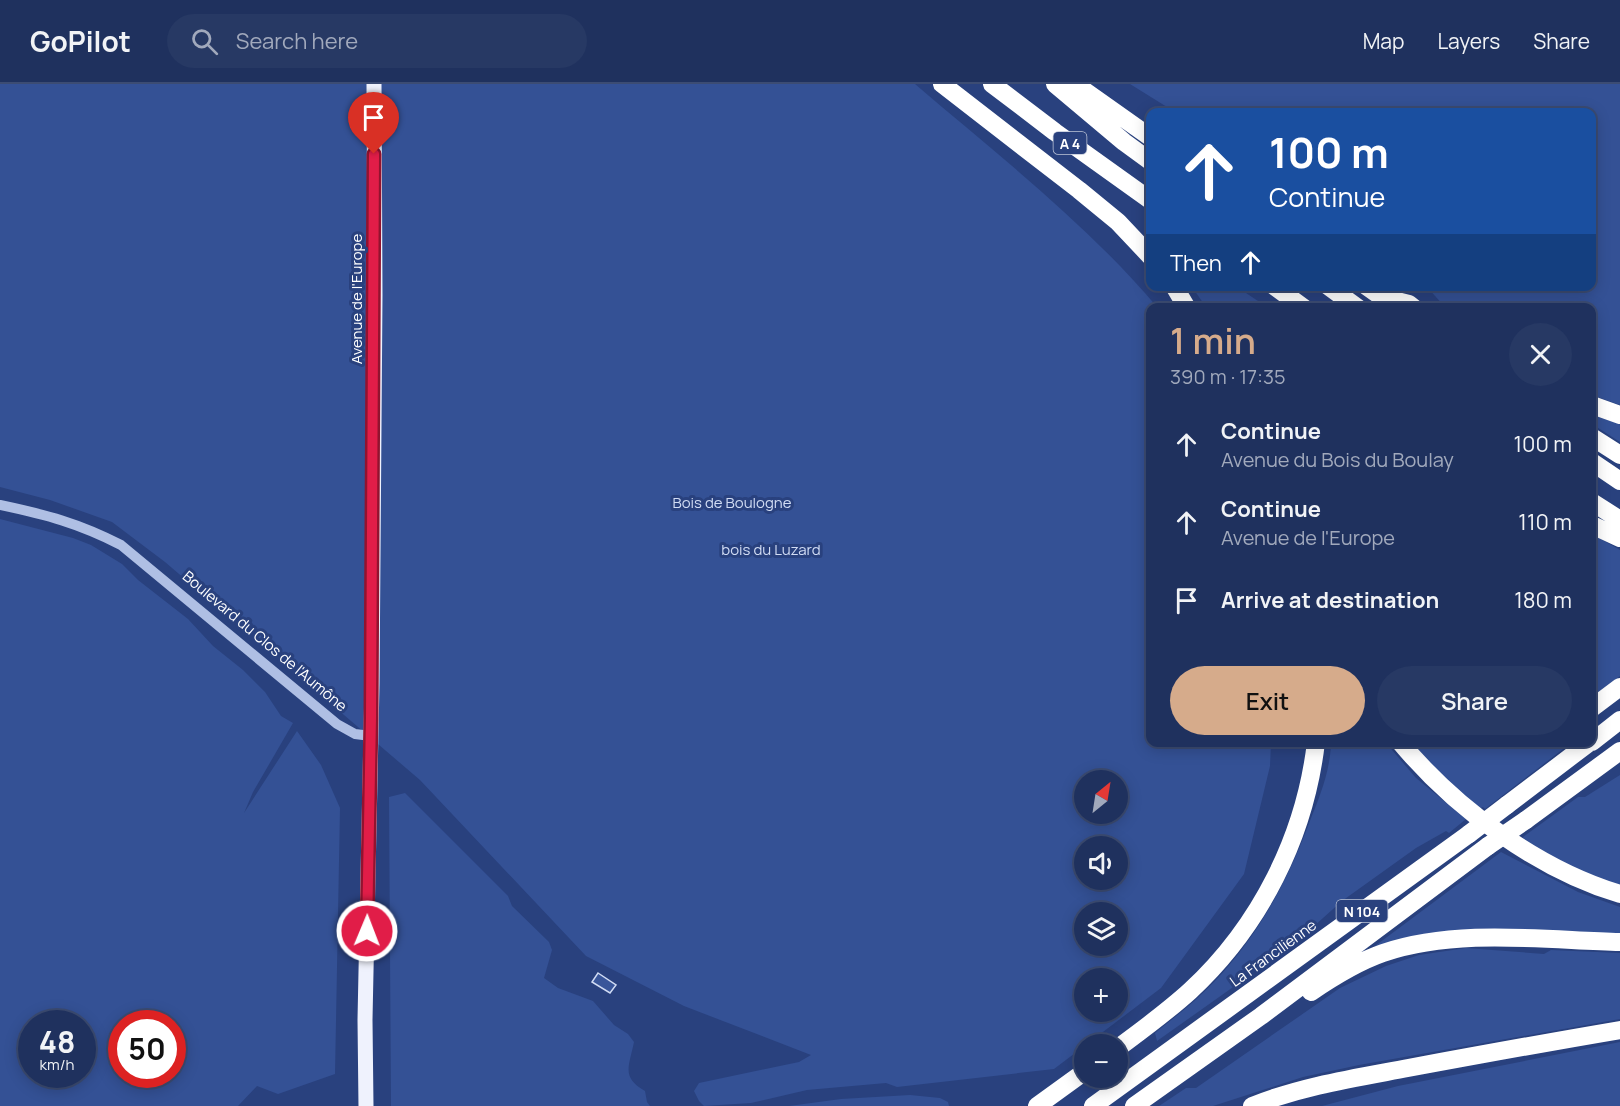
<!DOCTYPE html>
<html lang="en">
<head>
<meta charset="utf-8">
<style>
	:root { --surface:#1f315e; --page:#273964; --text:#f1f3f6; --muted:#a1a9bc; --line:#3c4c73; --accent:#d6ab8b }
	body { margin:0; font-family:Manrope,sans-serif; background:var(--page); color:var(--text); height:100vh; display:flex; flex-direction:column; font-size:22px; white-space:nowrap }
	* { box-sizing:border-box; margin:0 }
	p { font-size:20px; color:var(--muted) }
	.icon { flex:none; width:33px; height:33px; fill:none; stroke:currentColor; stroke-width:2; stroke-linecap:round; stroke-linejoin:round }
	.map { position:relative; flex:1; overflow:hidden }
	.sheet { position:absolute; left:1146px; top:219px; width:450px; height:444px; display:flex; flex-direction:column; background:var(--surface); border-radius:12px; box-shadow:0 3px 15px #0003,0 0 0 2px var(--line) }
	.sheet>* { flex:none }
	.guide { position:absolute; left:1146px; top:24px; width:450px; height:183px; border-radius:12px; box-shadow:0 3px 15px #0003,0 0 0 2px var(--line); background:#1a4fa0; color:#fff; overflow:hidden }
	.needle { width:39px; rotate:30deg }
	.buttons { position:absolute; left:1074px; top:686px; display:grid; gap:12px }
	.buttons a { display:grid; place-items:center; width:54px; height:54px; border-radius:50%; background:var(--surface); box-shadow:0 3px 15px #0003,0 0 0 2px var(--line); font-size:30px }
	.speed { position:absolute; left:18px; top:926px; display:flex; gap:12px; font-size:30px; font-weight:700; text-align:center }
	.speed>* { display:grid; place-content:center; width:78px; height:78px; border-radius:50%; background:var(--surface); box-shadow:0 3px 15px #0003,0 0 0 2px var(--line); line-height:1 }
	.speed small { font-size:15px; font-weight:400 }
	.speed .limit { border:9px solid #d22; background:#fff; color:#111 }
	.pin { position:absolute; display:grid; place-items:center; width:51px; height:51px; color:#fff; margin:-62px -26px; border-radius:50% 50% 50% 0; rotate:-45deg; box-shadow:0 0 6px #0007 }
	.pin .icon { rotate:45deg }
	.me { position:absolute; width:66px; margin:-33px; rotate:1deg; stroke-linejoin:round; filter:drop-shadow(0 0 4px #0008) }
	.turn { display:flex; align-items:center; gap:21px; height:126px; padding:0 24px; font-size:27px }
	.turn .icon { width:78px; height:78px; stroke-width:2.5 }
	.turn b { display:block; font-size:42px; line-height:51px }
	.then { display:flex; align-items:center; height:57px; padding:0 24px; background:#0003; gap:12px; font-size:22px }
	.round { display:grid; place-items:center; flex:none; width:63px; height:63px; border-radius:32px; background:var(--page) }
	.overview { display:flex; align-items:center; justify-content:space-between; height:102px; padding:0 24px }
	h1 { font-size:36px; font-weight:600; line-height:45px; color:var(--accent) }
	.action { display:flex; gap:12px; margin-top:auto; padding:12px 24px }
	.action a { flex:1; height:69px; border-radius:36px; background:var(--accent); color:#111; font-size:24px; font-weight:600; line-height:69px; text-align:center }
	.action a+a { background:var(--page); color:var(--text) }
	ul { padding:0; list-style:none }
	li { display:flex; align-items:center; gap:18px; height:78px; padding:0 24px }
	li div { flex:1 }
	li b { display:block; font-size:22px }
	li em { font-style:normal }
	header { display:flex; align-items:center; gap:36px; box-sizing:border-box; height:84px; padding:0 30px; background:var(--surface); border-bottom:2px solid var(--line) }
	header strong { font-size:28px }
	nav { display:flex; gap:33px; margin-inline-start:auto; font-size:21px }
	.search { width:420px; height:54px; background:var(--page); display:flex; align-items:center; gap:15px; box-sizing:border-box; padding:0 21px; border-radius:33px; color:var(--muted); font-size:22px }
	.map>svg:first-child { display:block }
	.green { fill:#345195; fill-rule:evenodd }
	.building { fill:#39569a; stroke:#d1dcf4; stroke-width:1.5 }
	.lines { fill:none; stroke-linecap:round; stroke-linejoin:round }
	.minor { stroke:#afbfe4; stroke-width:10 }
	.major { stroke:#eff2fd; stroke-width:15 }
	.highway { stroke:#fff; stroke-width:18 }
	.highway-bridge { stroke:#fff; stroke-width:18 }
	.route-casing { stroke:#92132f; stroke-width:15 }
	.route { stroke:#e11d48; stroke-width:10 }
	.labels { text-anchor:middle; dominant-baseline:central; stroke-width:6; stroke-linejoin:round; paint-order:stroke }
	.shield { fill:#29417e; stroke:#bfc6d8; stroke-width:1.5 }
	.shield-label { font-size:14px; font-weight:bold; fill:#fff }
	.street-label { font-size:15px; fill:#fff; stroke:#29417e }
	.park-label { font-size:15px; fill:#d1dcf4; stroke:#29417e }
</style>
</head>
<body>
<header>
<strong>GoPilot</strong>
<div class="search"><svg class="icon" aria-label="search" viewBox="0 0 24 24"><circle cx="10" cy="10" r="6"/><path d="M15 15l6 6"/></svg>Search here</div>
<nav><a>Map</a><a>Layers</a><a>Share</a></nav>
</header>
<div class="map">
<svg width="1620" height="1022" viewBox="0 0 1620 1022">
	<rect width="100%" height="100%" fill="#29417e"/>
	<path class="green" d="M 0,0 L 915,0 C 999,72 1086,139 1157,223 L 1150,224 L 1150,658 L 1271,659 L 1270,682 L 1244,790 L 1161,904 L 1054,985 L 897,1003 L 886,999 L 807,1006 L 751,1019 L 704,1022 L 699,1017 L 694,1007 L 699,999 L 799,978 L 811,971 L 684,922 L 586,872 L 420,696 L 165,478 L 112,438 L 50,416 L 0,403 ZM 1084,696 L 1118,696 L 1118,729 L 1084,729 ZM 1084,762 L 1118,762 L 1118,795 L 1084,795 ZM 1084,828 L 1118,828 L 1118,861 L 1084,861 ZM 1084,894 L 1118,894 L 1118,927 L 1084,927 Z
		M 1130,0 L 1620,0 L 1620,321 L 1592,311 L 1592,224 L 1445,223 L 1427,203 L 1592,202 L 1592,28 L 1175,28 Z
		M 1192,203 L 1237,203 L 1267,223 L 1206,223 Z
		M 1592,331 L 1620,340 L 1620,358 L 1592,340 Z
		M 0,435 L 73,454 L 91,461 L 122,480 L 138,496 L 188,535 L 213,562 L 243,586 L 265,608 L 281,632 L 293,639 L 253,708 L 244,729 L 297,647 L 321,681 L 340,724 L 335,990 L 278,1010 L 257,1002 L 238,1022 L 0,1022 ZM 32,939 L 82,939 L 82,990 L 32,990 ZM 122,939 L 172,939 L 172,990 L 122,990 Z
		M 1592,450 L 1620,466 L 1620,592 L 1592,613 Z
		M 1496,658 L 1523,661 L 1541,659 L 1571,659 L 1485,725 L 1483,723 L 1479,725 L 1446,696 L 1409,659 Z
		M 1331,659 L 1386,659 L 1416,694 L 1466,735 L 1449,749 L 1446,747 L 1416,764 L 1342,817 L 1294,860 L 1157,957 L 1155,949 C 1175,933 1196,917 1214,898 C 1257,853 1286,800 1308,742 C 1319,714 1330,689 1331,659 Z
		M 1620,691 L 1620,803 L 1587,790 L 1524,758 L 1523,753 L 1578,713 L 1585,713 Z
		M 405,709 L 508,812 L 512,822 L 549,858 L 552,866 L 544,894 L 558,904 L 593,917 L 614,941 L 628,950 L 634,958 C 629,983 621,993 645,1007 L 647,1018 L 650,1022 L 391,1022 L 389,713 Z
		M 1501,768 L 1578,808 L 1620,823 L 1620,852 L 1375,862 Z
		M 1466,864 L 1544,870 L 1551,866 L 1620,869 L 1620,935 L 1359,981 L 1303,993 L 1213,1022 L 1159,1022 L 1186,1004 L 1196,1004 L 1340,904 L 1386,882 L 1419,871 Z
		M 1620,958 L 1620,1022 L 1322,1022 L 1398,1002 Z
		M 910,1011 L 940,1014 L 948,1018 L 949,1022 L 789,1022 L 841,1015 Z"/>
	<path class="building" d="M 598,889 L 616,901 L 610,909 L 592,898 Z"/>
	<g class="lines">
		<path class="minor" d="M 0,421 C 47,431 78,439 121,461 L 337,640 L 355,650 L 371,652"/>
		<path class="major" d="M 366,1022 L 365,936 L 372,600 L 375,211 L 374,0"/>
		<path class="highway" d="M 942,0 L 1079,106 L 1118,138 L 1150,172
			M 992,0 L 1055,48 L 1150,116
			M 1055,0 L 1124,58 L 1150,77
			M 1070,0 L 1082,5 L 1150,53
			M 1174,202 L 1187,224
			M 1274,202 L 1304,224
			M 1328,202 L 1358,224
			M 1366,202 L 1397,224
			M 1385,214 L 1409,220 L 1414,224
			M 1592,321 L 1620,331
			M 1592,353 L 1620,371
			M 1592,378 L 1620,397
			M 1592,418 L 1620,436
			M 1592,441 L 1620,454
			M 1592,624 L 1620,603
			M 1400,658 C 1455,724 1537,785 1620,810
			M 1592,658 L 1620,636
			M 1507,721 L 1590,658
			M 1526,736 L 1620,667
			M 1311,908 C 1333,893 1357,878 1383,869 C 1456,844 1544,856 1620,858
			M 1118,964 C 1142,946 1167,928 1190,907 C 1260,842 1305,753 1316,658
			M 1037,1022 L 1084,988
			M 1093,1022 L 1469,750
			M 1134,1022 L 1261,932 L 1488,762
			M 1252,1022 C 1302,1002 1355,994 1408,984 C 1478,971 1549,958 1620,946"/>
		<path class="highway-bridge" d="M 1469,750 L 1507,721
			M 1488,762 L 1526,736"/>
	</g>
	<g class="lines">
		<defs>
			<path id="route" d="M 367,847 L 371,634 L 374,70"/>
		</defs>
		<use href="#route" class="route-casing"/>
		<use href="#route" class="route"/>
	</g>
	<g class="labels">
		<g class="shield">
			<rect x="1053.5" y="48" width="33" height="22" rx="4.5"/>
			<rect x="1336.5" y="816" width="51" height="22" rx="4.5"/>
		</g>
		<g class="shield-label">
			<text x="1070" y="59">A 4</text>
			<text x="1362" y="827">N 104</text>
		</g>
		<g class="street-label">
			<text transform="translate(356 215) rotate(-90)">Avenue de l'Europe</text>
			<text transform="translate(265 557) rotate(40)">Boulevard du Clos de l'Aumône</text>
			<text transform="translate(1273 869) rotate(-36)">La Francilienne</text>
		</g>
		<g class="park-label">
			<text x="732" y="418">Bois de Boulogne</text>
			<text x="771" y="465">bois du Luzard</text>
		</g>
	</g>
</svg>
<div class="buttons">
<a><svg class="needle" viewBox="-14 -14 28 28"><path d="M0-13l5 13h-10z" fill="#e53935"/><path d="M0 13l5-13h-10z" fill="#a1a9bc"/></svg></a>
<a><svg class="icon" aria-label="sound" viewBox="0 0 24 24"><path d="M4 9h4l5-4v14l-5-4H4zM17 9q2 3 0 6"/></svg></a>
<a><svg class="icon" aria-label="layers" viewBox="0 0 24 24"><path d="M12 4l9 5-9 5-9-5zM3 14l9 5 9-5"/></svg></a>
<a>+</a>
<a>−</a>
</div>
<div class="speed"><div>48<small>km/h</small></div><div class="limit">50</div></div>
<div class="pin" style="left:374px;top:70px;background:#d93025"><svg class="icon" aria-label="arrive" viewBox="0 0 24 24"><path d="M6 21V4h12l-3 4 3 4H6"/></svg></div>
<svg class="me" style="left:367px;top:847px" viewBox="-20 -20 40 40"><circle r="17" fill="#e11d48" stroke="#fff" stroke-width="3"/><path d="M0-11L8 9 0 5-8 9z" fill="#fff"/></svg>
<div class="guide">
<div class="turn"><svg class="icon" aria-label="ahead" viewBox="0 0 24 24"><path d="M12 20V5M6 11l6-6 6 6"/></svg><div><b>100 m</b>Continue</div></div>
<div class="then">Then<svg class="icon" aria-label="ahead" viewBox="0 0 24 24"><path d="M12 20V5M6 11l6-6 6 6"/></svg></div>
</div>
<section class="sheet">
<div class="overview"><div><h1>1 min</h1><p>390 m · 17:35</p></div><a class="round"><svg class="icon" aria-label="close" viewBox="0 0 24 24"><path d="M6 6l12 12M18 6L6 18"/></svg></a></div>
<ul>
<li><svg class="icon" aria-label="ahead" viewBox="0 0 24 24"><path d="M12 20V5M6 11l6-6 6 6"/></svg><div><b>Continue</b><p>Avenue du Bois du Boulay</p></div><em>100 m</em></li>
<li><svg class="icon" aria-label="ahead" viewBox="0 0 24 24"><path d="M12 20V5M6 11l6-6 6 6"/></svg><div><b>Continue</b><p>Avenue de l'Europe</p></div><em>110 m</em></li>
<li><svg class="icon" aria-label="arrive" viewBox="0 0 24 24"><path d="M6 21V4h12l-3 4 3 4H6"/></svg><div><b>Arrive at destination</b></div><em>180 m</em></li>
</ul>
<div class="action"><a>Exit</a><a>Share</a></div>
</section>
</div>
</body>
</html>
